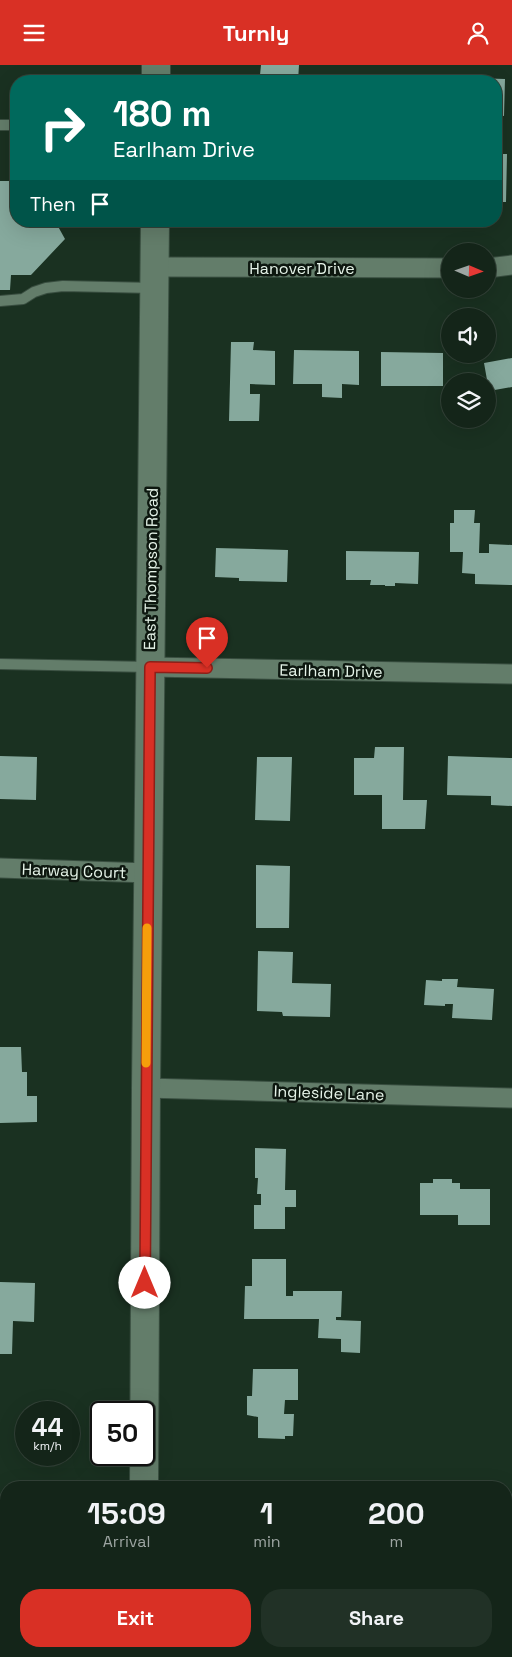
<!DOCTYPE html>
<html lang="en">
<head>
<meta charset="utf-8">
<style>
	:root { --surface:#142519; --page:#213126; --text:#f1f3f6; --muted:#9da5a2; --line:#334238; --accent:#d93025 }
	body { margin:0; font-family:"Space Grotesk",sans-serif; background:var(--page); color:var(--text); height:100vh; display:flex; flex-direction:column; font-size:19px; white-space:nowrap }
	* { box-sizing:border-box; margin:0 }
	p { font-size:16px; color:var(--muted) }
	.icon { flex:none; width:28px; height:28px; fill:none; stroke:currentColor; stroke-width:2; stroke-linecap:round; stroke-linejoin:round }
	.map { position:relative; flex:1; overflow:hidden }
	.details { position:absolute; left:0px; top:1416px; width:512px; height:176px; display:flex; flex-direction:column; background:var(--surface); border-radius:20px 20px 0 0; box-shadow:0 5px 20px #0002,0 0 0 1px var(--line) }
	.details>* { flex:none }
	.guide { position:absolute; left:10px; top:10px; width:492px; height:152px; border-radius:20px; box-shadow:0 5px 20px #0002,0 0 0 1px var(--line); background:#00695c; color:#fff; overflow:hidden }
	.needle { width:32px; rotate:92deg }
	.buttons { position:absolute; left:441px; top:178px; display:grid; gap:10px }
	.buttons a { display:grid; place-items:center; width:55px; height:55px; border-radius:50%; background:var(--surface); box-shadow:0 5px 20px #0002,0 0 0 1px var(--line); font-size:25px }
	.speed { position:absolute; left:15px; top:1336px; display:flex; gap:10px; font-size:25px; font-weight:700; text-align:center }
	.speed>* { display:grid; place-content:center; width:65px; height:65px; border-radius:50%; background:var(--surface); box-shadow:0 5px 20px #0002,0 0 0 1px var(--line); line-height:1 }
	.speed small { font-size:12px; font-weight:400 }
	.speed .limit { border:2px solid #111; border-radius:8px; background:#fff; color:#111 }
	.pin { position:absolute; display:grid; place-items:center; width:42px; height:42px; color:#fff; margin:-51px -21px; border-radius:50% 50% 50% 0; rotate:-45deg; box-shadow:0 0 5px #0007 }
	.pin .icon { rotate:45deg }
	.me { position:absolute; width:55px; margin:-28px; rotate:0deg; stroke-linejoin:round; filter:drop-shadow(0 0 4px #0008) }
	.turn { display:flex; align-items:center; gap:18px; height:105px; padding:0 20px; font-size:22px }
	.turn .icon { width:65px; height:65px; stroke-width:2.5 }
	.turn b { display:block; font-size:35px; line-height:42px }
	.then { display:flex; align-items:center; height:48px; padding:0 20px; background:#0003; gap:10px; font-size:19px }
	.eta { display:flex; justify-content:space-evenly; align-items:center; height:85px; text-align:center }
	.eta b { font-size:30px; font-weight:600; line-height:35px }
	.button { display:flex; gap:10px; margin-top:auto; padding:10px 20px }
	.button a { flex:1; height:58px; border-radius:20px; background:var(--accent); color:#fff; font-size:20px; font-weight:600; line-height:58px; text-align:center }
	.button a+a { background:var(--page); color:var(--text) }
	header { display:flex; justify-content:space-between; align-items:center; height:65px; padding:0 20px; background:var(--accent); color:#fff; font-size:22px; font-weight:600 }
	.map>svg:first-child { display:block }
	.building { fill:#86a99d }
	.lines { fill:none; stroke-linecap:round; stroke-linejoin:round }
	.lane-casing { stroke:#394e40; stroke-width:12 }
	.street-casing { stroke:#394e40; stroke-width:21 }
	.secondary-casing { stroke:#394e40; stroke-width:30 }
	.lane { stroke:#637d6a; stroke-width:10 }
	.street { stroke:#637d6a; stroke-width:19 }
	.secondary { stroke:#637d6a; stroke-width:28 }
	.route-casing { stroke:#8d1f18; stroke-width:12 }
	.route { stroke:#d93025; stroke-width:9 }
	.slow { stroke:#f59e0b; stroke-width:9 }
	.labels { text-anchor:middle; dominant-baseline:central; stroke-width:5; stroke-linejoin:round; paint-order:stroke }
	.street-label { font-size:16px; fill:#e6f4e9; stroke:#0d170f }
</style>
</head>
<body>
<header><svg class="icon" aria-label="menu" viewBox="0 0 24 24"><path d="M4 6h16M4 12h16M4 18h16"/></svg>Turnly<svg class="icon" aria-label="person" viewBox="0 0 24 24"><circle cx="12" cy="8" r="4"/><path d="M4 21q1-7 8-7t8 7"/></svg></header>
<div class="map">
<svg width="512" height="1592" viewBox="0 0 512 1592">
	<rect width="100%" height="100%" fill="#1a3121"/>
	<path class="building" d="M 261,0 L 299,0 L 298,16 L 266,16 L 266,10 L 260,10 Z
		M 474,13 L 505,14 L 504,51 L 496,50 L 496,16 L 474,16 Z
		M 496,89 L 507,89 L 506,137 L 496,137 Z
		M 0,116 L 16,116 L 16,156 L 55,156 L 65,174 L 31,210 L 11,210 L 10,225 L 0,225 Z
		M 231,277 L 254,277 L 253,285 L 275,286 L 275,320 L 250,319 L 250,329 L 260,329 L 259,356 L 229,356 Z
		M 294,285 L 359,286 L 359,320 L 342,319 L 342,333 L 322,332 L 322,319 L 293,319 Z
		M 381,287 L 443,288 L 443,321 L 381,321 Z
		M 512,293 L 512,322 L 489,326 L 484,298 Z
		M 454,445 L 475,445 L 474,458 L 480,458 L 479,488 L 489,488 L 489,479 L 512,480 L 512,520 L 475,519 L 475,509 L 462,508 L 463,487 L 450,487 L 450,458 L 454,458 Z
		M 216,483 L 288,485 L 287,517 L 239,516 L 239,513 L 215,512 Z
		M 346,486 L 419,487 L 418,519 L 395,518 L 395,521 L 385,521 L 385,520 L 370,520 L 371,515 L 346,515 Z
		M 375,682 L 404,682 L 403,735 L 427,735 L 425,764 L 382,764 L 382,730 L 354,730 L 354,693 L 374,693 Z
		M 0,691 L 37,692 L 36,735 L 0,734 Z
		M 448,691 L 512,693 L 512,741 L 491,740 L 491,731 L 447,730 Z
		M 257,692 L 292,692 L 290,756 L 255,755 Z
		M 256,800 L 290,801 L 289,863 L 256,863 Z
		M 258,886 L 293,887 L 292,918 L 331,919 L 330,952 L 283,951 L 282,947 L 257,946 Z
		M 442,914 L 458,914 L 457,922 L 494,924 L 492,955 L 452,953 L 453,939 L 445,939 L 445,941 L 424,940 L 426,915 L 442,916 Z
		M 0,982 L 21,982 L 22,1007 L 27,1007 L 27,1031 L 37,1031 L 37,1057 L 0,1058 Z
		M 255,1083 L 286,1084 L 285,1125 L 296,1125 L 296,1142 L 285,1142 L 285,1164 L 254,1164 L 254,1140 L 261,1140 L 261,1129 L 257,1129 L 258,1113 L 255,1113 Z
		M 433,1114 L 452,1114 L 452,1118 L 460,1118 L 460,1124 L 490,1124 L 490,1160 L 458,1160 L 458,1150 L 420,1150 L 420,1118 L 433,1118 Z
		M 252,1194 L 286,1194 L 286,1231 L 293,1231 L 293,1226 L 342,1226 L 341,1252 L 336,1252 L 336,1255 L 361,1256 L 360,1288 L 341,1287 L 341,1274 L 318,1273 L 319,1254 L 244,1254 L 245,1221 L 252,1221 Z
		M 0,1217 L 35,1218 L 34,1257 L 13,1256 L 12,1289 L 0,1289 Z
		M 253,1304 L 298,1304 L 298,1335 L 285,1335 L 284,1349 L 294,1349 L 293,1371 L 285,1371 L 285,1374 L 258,1373 L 258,1352 L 247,1350 L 247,1331 L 252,1331 Z
		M 506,1459 L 512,1464 L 512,1506 L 506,1512 Z
		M 250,1586 L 283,1586 L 283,1589 L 250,1589 Z
		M 429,1586 L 475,1586 L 471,1592 L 430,1592 L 427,1590 Z"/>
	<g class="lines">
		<defs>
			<path id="lane" d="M 0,60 L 16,60
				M 0,236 L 23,234 L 34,227 L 46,223 L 63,221 L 153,223
				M 0,599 L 149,602"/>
			<path id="street" d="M 155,202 L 450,203
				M 488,203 L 512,200
				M 150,602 L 512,609
				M 0,803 L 148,808
				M 146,1023 L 512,1033"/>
			<path id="secondary" d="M 156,16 L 156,0
				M 144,1422 L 146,1023 L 155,156
				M 144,1592 L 144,1586"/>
		</defs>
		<use href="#lane" class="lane-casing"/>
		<use href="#street" class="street-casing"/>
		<use href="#secondary" class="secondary-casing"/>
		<use href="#lane" class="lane"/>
		<use href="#street" class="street"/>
		<use href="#secondary" class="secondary"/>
	</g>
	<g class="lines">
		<defs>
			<path id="route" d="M 145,1218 L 150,602 L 207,603"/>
		</defs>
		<use href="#route" class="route-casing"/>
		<use href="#route" class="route"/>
		<path class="slow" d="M 146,998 L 147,863"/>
	</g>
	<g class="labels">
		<g class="street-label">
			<text x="302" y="203">Hanover Drive</text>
			<text transform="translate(151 504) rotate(-89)">East Thompson Road</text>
			<text transform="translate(331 606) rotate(1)">Earlham Drive</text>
			<text transform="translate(74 806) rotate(2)">Harway Court</text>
			<text transform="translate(329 1028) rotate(2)">Ingleside Lane</text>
		</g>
	</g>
</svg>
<div class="buttons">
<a><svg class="needle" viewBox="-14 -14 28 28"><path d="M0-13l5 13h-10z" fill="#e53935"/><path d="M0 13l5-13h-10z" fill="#9da5a2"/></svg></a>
<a><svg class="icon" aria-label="sound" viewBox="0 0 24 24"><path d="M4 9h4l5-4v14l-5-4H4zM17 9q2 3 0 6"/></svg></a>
<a><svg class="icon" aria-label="layers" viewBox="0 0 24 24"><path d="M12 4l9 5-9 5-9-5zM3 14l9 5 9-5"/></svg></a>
</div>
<div class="speed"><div>44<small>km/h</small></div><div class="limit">50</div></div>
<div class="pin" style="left:207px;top:603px;background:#d93025"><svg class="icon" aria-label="arrive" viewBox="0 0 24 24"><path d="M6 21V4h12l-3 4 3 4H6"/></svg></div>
<svg class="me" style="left:145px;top:1218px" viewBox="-20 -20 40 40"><circle r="19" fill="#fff"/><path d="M0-13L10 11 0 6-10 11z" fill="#d93025"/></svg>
<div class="guide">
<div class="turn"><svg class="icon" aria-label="right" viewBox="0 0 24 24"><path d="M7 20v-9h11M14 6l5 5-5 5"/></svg><div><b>180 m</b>Earlham Drive</div></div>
<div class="then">Then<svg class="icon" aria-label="arrive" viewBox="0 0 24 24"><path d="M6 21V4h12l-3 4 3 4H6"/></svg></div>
</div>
<section class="details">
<div class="eta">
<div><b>15:09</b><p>Arrival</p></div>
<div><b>1</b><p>min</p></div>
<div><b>200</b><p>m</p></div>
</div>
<div class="button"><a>Exit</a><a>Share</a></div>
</section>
</div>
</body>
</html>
